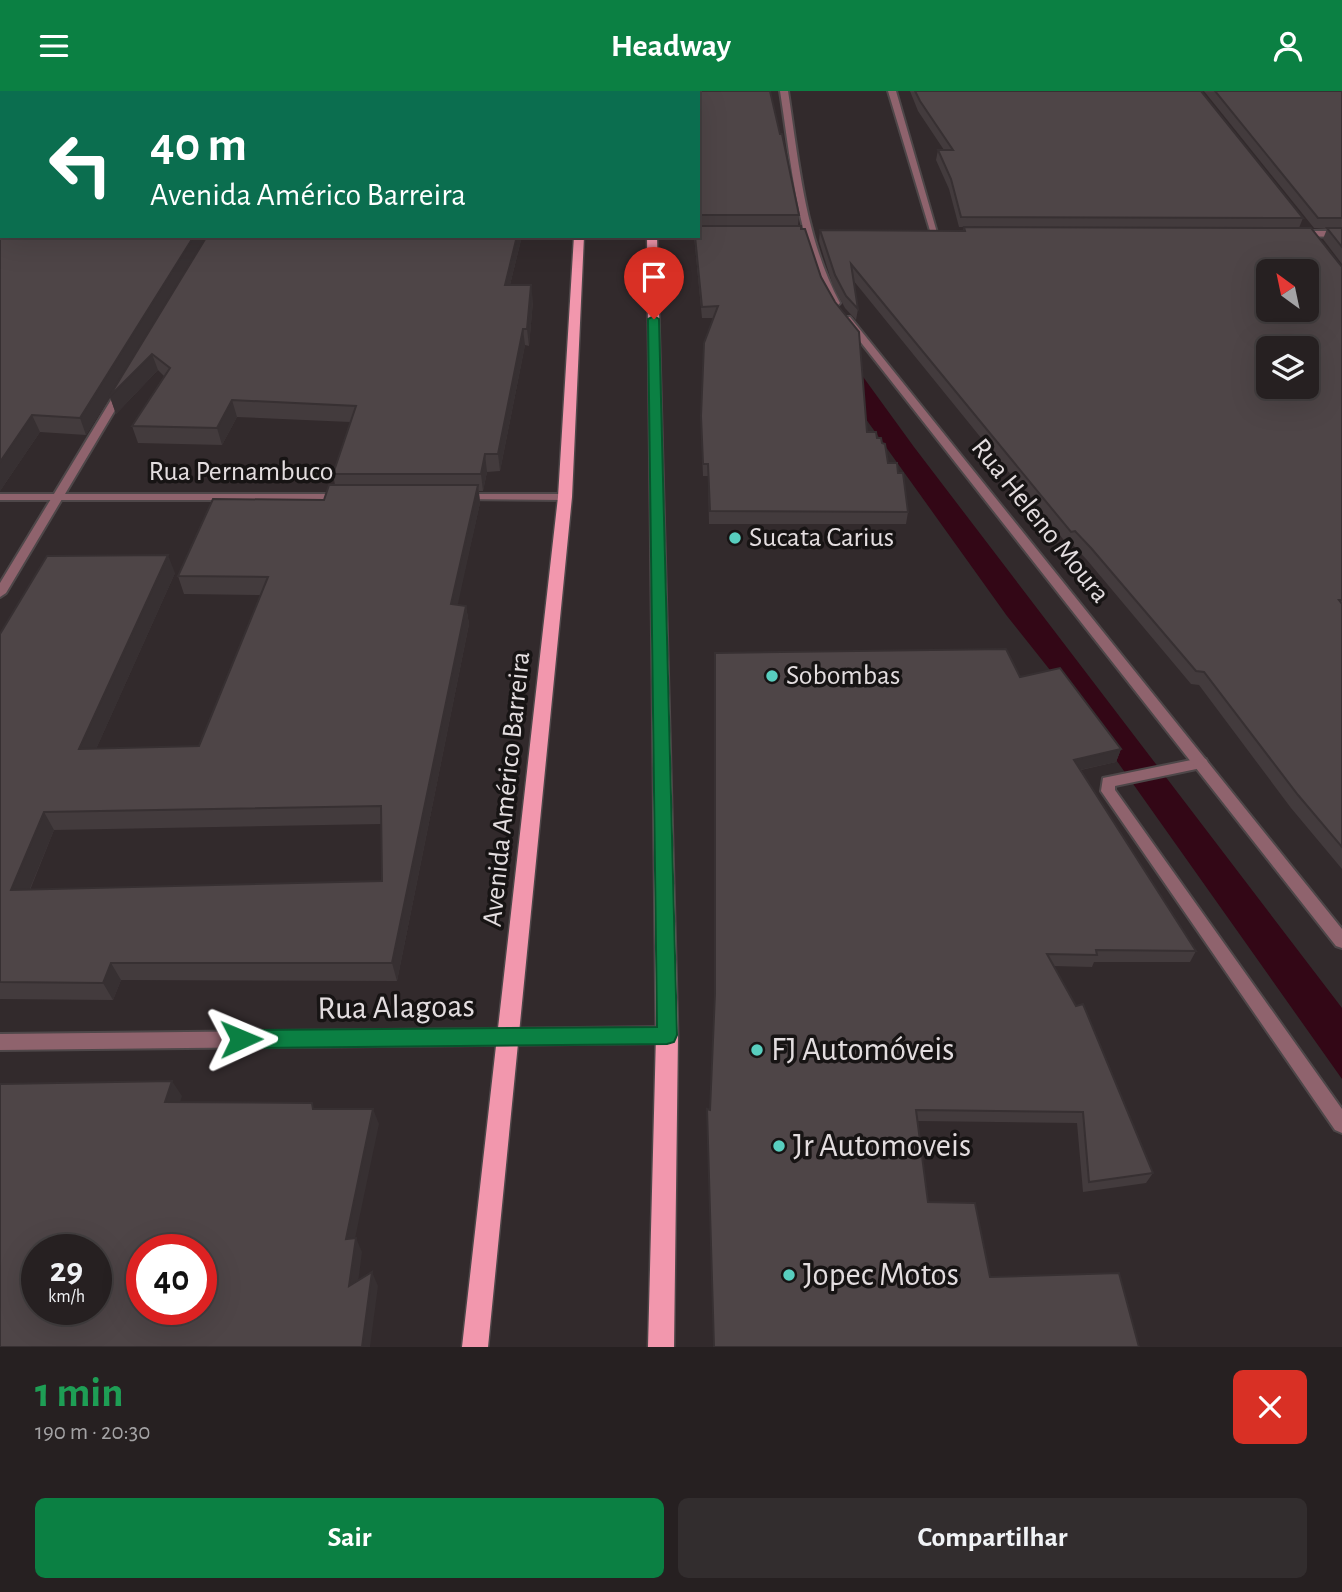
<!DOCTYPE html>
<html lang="pt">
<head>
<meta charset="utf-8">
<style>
	:root { --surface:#262021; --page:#322d2e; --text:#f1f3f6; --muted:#a4a3a5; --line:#423e3f; --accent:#0b8043 }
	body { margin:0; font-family:"Alegreya Sans",sans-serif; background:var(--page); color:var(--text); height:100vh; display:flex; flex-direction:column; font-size:26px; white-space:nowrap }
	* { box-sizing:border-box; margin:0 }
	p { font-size:23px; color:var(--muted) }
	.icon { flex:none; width:38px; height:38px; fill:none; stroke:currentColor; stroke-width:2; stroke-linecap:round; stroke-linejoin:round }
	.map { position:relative; height:1256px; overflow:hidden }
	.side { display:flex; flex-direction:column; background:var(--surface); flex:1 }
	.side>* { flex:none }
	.banner { position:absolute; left:0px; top:0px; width:700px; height:147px; box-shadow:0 7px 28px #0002,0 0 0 2px var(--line); background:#0b6e4f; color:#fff; overflow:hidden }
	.needle { width:46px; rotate:327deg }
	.fabs { position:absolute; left:1256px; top:168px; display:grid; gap:14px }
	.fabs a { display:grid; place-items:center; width:63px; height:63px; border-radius:10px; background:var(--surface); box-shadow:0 7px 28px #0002,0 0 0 2px var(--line); font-size:35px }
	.speed { position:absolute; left:21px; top:1143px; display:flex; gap:14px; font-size:35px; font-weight:700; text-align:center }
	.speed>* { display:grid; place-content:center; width:91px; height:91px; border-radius:50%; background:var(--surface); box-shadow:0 7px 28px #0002,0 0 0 2px var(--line); line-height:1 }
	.speed small { font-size:18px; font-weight:400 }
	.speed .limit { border:10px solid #d22; background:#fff; color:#111 }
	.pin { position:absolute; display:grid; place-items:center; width:60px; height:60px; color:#fff; margin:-72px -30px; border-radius:50% 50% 50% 0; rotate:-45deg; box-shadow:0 0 7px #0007 }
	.pin .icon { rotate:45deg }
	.me { position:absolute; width:77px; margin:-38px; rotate:89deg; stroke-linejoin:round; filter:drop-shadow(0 0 5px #0008) }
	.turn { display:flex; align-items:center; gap:24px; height:147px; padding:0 35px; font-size:32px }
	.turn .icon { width:91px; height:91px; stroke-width:2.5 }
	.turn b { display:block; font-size:49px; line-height:60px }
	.round { display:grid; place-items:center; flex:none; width:74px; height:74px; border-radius:10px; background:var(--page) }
	.headline { display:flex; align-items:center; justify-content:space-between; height:119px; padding:0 35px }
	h1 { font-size:42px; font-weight:700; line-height:52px; color:#1e9e55 }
	.cta { display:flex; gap:14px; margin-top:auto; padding:14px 35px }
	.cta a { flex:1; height:80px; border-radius:10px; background:var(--accent); color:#fff; font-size:28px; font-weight:700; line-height:80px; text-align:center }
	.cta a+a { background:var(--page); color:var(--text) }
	header { display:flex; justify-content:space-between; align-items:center; height:91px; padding:0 35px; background:var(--accent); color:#fff; font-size:32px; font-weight:700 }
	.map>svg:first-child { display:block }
	.water { fill:#330716 }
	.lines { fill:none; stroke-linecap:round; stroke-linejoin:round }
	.service-casing { stroke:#4e4749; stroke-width:4 }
	.minor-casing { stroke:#4e4749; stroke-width:4 }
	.tertiary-casing { stroke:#4e4749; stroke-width:4 }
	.primary-casing { stroke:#4e4749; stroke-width:3 }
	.service { fill:#8f636d; fill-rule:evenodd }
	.minor { fill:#8f636d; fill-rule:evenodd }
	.tertiary { fill:#8f636d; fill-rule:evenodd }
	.primary { fill:#f297ad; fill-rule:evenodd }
	.wall { fill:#433b3d; fill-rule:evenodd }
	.shaded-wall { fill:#373032 }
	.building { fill:#4e4547; stroke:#373032; stroke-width:2; fill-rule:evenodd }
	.route { fill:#0b8043; stroke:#07532c; stroke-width:2 }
	.poi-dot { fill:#58cebf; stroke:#171414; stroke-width:2.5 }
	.labels { text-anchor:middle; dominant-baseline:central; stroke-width:7; stroke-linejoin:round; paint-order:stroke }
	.street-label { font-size:28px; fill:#e3dddf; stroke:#171414 }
	.poi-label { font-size:28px; fill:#e3dddf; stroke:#171414; text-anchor:start }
	.near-street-label { font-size:33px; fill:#e3dddf; stroke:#171414 }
	.near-poi-label { font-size:33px; fill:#e3dddf; stroke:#171414; text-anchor:start }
</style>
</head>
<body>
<header><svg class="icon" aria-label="menu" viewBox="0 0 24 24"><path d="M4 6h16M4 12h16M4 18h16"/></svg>Headway<svg class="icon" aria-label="person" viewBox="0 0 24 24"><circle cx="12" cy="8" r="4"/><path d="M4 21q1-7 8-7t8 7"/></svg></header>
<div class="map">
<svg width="1342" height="1256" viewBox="0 0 1342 1256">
	<rect width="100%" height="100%" fill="#322a2c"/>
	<path class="water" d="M 808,210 L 914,356 L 1342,917 L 1342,988 L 1073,608 L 1007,525 L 805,243 Z"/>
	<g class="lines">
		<defs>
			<path id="service" d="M 1201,667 L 1206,668 L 1208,672 L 1206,676 L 1115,695 L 1115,699 L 1342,1018 L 1342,1042 L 1335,1039 L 1101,700 L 1103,687 Z"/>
			<path id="minor" d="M 780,0 L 788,0 C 799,72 805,147 840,212 L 838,214 L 830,212 C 797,147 791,71 780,0 Z
				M 888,0 L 896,0 L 938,145 L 931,143 Z
				M 1298,140 L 1342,140 L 1342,146 L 1295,145 L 1294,143 Z
				M 844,226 L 850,226 L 1342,838 L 1342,857 L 1336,855 L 844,230 Z
				M 122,296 L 127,299 L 6,502 L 0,506 L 0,492 L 117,299 Z"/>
			<path id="tertiary" d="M 0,403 L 343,403 L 349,406 L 343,409 L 0,409 Z
				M 462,403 L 565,403 L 571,406 L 565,409 L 458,408 L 456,406 Z
				M 667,936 L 673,938 L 676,944 L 673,950 L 667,952 L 0,959 L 0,943 Z"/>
			<path id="primary" d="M 592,0 L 600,0 L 600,2 L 592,2 Z
				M 655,0 L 663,0 L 663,2 L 655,2 Z
				M 574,145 L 584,145 L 572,406 L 488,1256 L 462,1256 L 558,406 Z
				M 647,145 L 657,145 L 678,944 L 674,1256 L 648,1256 L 656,944 Z"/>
		</defs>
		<use href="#service" class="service-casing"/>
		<use href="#minor" class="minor-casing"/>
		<use href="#tertiary" class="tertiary-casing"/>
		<use href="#primary" class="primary-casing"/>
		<use href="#service" class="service"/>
		<use href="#minor" class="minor"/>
		<use href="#tertiary" class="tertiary"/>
		<use href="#primary" class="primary"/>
	</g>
	<path class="wall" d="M 0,0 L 569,0 L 569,2 L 2,2 L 2,145 L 522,145 L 510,194 L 533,210 L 529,255 L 525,254 L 500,380 L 487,381 L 483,400 L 479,400 L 480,412 L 457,514 L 466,515 L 469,533 L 397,890 L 121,889 L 113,909 L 0,908 L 0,543 L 175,482 L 96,658 L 199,655 L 261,504 L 184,503 L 178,485 L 324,409 L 335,394 L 333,383 L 350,331 L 237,326 L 222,354 L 138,352 L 132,335 L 164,285 L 158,279 L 116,323 L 110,306 L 86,344 L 40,341 L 0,400 ZM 381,733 L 382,790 L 30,799 L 54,739 Z
		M 910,0 L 1201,0 L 1303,127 L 1299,137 L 1342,176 L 1342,778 L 1291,717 L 1199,594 L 1191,593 L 1087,469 L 1072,453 L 1067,453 L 853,189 L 858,218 L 856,229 L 845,217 L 833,195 L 819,150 L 820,139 L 963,140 L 964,136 L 959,136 L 949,98 L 936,69 L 938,59 L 944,59 L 918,20 Z
		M 1204,0 L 1342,0 L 1342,173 L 1323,148 L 1327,138 L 1314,137 Z
		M 698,2 L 799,124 L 798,135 L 867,341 L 877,347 L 882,352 L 888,372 L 898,382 L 908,421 L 906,433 L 709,433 L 708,385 L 703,385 L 701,337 L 704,252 L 713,227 L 702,227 L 694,145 L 698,145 Z
		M 715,575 L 1121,658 L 1116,671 L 1081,679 L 1196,860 L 1190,871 L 1094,871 L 1092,876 L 1053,875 L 1153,1082 L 1146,1092 L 1083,1101 L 1077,1032 L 918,1030 L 928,1111 L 990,1186 L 1139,1256 L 714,1256 L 707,1029 L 707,1018 L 710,1019 L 715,914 Z"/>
	<path class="shaded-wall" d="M 194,145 L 208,145 L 152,263 L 158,279 L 116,323 L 110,306 L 86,344 L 80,327 Z
		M 517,145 L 522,145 L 506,210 L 505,194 Z
		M 531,194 L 533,210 L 529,255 L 527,238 Z
		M 523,238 L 525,254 L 500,380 L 498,363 Z
		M 232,309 L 237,326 L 222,354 L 217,337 Z
		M 32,324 L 40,341 L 0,400 L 0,371 Z
		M 485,363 L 487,381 L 483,400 L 481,383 Z
		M 478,394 L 480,412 L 454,531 L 451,513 Z
		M 168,464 L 175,482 L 88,676 L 79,658 Z
		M 466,515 L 469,533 L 397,890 L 392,872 Z
		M 1121,658 L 1116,671 L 1070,681 L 1074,669 Z
		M 44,721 L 54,739 L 22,817 L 11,799 Z
		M 111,872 L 121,889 L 113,909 L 103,892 Z
		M 172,990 L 182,1005 L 175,1026 L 165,1011 Z
		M 373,1018 L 379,1033 L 352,1162 L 346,1148 Z
		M 356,1147 L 362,1161 L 356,1208 L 349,1195 Z
		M 372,1181 L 378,1195 L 370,1256 L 362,1256 Z"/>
	<path class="building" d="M 0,0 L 566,0 L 566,2 L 2,2 L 2,145 L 194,145 L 80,327 L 32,324 L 0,371 Z
		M 691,0 L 770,0 L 780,43 L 782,43 L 799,124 L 698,124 L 698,2 L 691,2 Z
		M 915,0 L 1201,0 L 1303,127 L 961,126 L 951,88 L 938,59 L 953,59 L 920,10 Z
		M 1215,0 L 1342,0 L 1342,127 L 1318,127 Z
		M 698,135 L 801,135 L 801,138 L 805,138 L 821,186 L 835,211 L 859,241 L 867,341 L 876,341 L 877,347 L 881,347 L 882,352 L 885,353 L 888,372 L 897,372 L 898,382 L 903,382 L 908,421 L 710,420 L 708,373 L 703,373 L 701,325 L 704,252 L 718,215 L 702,216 L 695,145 L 698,145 Z
		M 964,136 L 1311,137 L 1342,176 L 1342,509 L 1339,509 L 1342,513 L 1342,756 L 1298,704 L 1204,581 L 1196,580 L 1091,457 L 1075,440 L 1071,441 L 851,173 L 858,218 L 846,205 L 835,184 L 820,139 L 965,140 ZM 1269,180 L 1307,180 L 1307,219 L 1269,219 ZM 1269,257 L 1307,257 L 1307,296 L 1269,296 Z
		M 1327,137 L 1342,137 L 1342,156 Z
		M 207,145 L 517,145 L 505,194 L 531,194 L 527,238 L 523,238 L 498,363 L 485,363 L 481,383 L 333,383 L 356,315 L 232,309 L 217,337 L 132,335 L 170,277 L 152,263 L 109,306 Z
		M 329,394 L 478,394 L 451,513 L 466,515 L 392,872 L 111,872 L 103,892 L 0,891 L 0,543 L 47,465 L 168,464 L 79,658 L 199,655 L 268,486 L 178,485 L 213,408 L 324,409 ZM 381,715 L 382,790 L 11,799 L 44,721 Z
		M 1006,558 L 1020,586 L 1060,577 L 1121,658 L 1074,669 L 1196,860 L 1096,859 L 1097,864 L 1047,863 L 1076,915 L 1083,913 L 1153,1082 L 1089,1091 L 1083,1021 L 916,1019 L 928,1111 L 975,1112 L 990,1186 L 1119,1182 L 1139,1256 L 714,1256 L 707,1018 L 710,1019 L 715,902 L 715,562 Z
		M 172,990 L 165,1011 L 312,1012 L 313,1018 L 373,1018 L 346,1148 L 356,1147 L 349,1195 L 372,1181 L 362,1256 L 0,1256 L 0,993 ZM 37,1158 L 96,1158 L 96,1218 L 37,1218 ZM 142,1158 L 201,1158 L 201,1218 L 142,1218 Z"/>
	<path class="route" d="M 654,225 L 659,228 L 677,944 L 674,951 L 667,953 L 241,957 L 234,955 L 231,948 L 234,942 L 241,939 L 657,936 L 648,228 Z"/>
	<g class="poi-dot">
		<circle cx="735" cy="447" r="7"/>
		<circle cx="772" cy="585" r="7"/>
		<circle cx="757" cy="959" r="7"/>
		<circle cx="779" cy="1055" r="7"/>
		<circle cx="789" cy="1184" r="7"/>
	</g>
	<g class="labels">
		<g class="street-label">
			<text x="241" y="381">Rua Pernambuco</text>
			<text transform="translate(1040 430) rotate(51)">Rua Heleno Moura</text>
			<text transform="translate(507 698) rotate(-84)">Avenida Américo Barreira</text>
		</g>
		<g class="poi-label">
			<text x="749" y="447">Sucata Carius</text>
			<text x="786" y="585">Sobombas</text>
		</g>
		<g class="near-street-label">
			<text transform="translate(396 917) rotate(-1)">Rua Alagoas</text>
		</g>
		<g class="near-poi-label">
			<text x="771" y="959">FJ Automóveis</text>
			<text x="793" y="1055">Jr Automoveis</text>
			<text x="803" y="1184">Jopec Motos</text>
		</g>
	</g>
</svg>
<div class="fabs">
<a><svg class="needle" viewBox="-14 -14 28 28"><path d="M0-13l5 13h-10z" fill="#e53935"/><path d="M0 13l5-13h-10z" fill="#a4a3a5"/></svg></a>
<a><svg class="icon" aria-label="layers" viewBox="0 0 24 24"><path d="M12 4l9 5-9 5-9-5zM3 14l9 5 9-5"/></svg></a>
</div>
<div class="speed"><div>29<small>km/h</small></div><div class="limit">40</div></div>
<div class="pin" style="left:654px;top:228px;background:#d93025"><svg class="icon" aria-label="arrive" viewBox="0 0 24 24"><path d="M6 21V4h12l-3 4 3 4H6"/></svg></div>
<svg class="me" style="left:241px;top:948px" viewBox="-20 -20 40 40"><path d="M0-17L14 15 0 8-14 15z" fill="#0b8043" stroke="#fff" stroke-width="4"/></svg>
<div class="banner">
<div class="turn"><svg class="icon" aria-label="left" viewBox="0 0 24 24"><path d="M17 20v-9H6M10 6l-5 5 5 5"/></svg><div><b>40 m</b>Avenida Américo Barreira</div></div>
</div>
</div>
<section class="side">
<div class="headline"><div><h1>1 min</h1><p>190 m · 20:30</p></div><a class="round" style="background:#d93025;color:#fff"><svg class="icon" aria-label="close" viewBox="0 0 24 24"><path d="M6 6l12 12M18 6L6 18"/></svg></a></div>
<div class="cta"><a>Sair</a><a>Compartilhar</a></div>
</section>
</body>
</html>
